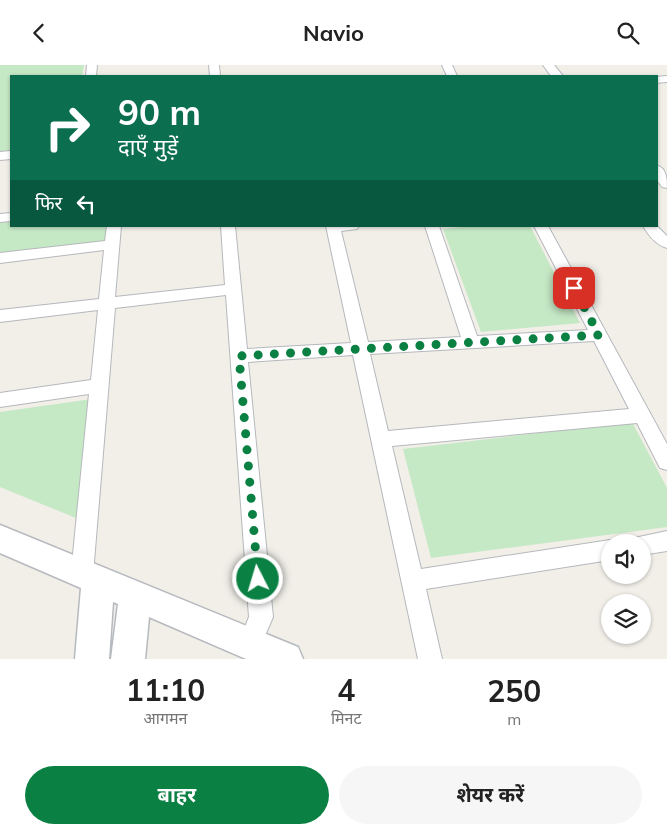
<!DOCTYPE html>
<html lang="hi">
<head>
<meta charset="utf-8">
<style>
	:root { --surface:#fff; --page:#f6f6f6; --text:#222; --muted:#767676; --accent:#0b8043 }
	body { margin:0; font-family:Mulish,"Noto Sans Devanagari",sans-serif; background:var(--page); color:var(--text); height:100vh; display:flex; flex-direction:column; font-size:19px; white-space:nowrap }
	* { box-sizing:border-box; margin:0 }
	p { font-size:16px; color:var(--muted) }
	.icon { flex:none; width:28px; height:28px; fill:none; stroke:currentColor; stroke-width:2; stroke-linecap:round; stroke-linejoin:round }
	.map { position:relative; height:594px; overflow:hidden }
	.panel { display:flex; flex-direction:column; background:var(--surface); flex:1 }
	.panel>* { flex:none }
	.guide { position:absolute; left:10px; top:10px; width:648px; height:152px; border-radius:0px; box-shadow:0 1px 4px #0004; background:#0b6e4f; color:#fff; overflow:hidden }
	.buttons { position:absolute; left:601px; top:469px; display:grid; gap:10px }
	.buttons a { display:grid; place-items:center; width:50px; height:50px; border-radius:50%; background:var(--surface); box-shadow:0 1px 4px #0004; font-size:25px }
	.pin { position:absolute; display:grid; place-items:center; width:42px; height:42px; color:#fff; margin:-21px; border-radius:10px; box-shadow:0 2px 8px #0006 }
	.me { position:absolute; width:55px; margin:-28px; rotate:355deg; stroke-linejoin:round; filter:drop-shadow(0 0 4px #0008) }
	.turn { display:flex; align-items:center; gap:18px; height:105px; padding:0 25px; font-size:22px }
	.turn .icon { width:65px; height:65px; stroke-width:2.5 }
	.turn b { display:block; font-size:35px; line-height:42px }
	.then { display:flex; align-items:center; height:48px; padding:0 25px; background:#0003; gap:10px; font-size:19px }
	.eta { display:flex; justify-content:space-evenly; align-items:center; height:85px; text-align:center }
	.eta b { font-size:30px; font-weight:700; line-height:35px }
	.button { display:flex; gap:10px; margin-top:auto; padding:10px 25px }
	.button a { flex:1; height:58px; border-radius:30px; background:var(--accent); color:#fff; font-size:20px; font-weight:700; line-height:58px; text-align:center }
	.button a+a { background:var(--page); color:var(--text) }
	header { display:flex; justify-content:space-between; align-items:center; height:65px; padding:0 25px; background:var(--surface); font-size:22px; font-weight:700 }
	.map>svg:first-child { display:block }
	.green { fill:#c5e8c5 }
	.lines { fill:none; stroke-linecap:round; stroke-linejoin:round }
	.street-casing { stroke:#b5b8bc; stroke-width:2 }
	.secondary-casing { stroke:#b6babf; stroke-width:3 }
	.street { fill:#fff; fill-rule:evenodd }
	.secondary { fill:#fff; fill-rule:evenodd }
	.route { stroke:#0b8043; stroke-width:9; stroke-dasharray:0 16.2 }
</style>
</head>
<body>
<header><svg class="icon" aria-label="back" viewBox="0 0 24 24"><path d="M15 5l-7 7 7 7"/></svg>Navio<svg class="icon" aria-label="search" viewBox="0 0 24 24"><circle cx="10" cy="10" r="6"/><path d="M15 15l6 6"/></svg></header>
<div class="map">
<svg width="667" height="594" viewBox="0 0 667 594">
	<rect width="100%" height="100%" fill="#f1efe8"/>
	<path class="green" d="M 0,0 L 84,0 L 82,11 L 11,11 L 11,86 L 0,87 Z
		M 11,156 L 11,161 L 109,161 L 108,176 L 0,188 L 0,158 Z
		M 472,161 L 530,161 L 580,258 L 481,267 L 443,164 Z
		M 92,334 L 76,453 L 0,422 L 0,347 Z
		M 632,357 L 667,423 L 667,462 L 431,493 L 403,384 Z"/>
	<g class="lines">
		<defs>
			<path id="street" d="M 87,0 L 97,0 L 96,11 L 86,11 Z
				M 209,0 L 219,0 L 220,11 L 210,11 Z
				M 442,0 L 452,0 L 457,11 L 447,11 Z
				M 543,0 L 554,0 L 563,11 L 551,11 Z
				M 667,11 L 667,17 L 656,18 L 656,12 Z
				M 11,86 L 11,94 L 0,95 L 0,87 Z
				M 656,100 C 667,103 667,114 667,123 L 662,122 L 656,114 Z
				M 11,148 L 11,156 L 0,157 L 0,149 Z
				M 656,160 L 667,171 L 667,183 C 656,180 649,171 643,161 L 656,161 Z
				M 107,161 L 121,161 L 115,232 L 225,220 L 221,161 L 235,161 L 247,284 L 351,278 L 326,161 L 359,161 L 357,164 L 341,166 L 368,277 L 461,272 L 425,161 L 439,161 L 477,271 L 588,265 L 534,161 L 548,161 L 667,379 L 667,405 L 660,403 L 637,358 L 392,381 L 421,504 L 610,475 L 616,478 L 610,478 L 610,495 L 426,524 L 442,594 L 418,594 L 353,290 L 248,297 L 273,552 L 258,587 L 250,591 L 242,587 L 238,579 L 249,552 L 226,230 L 115,243 L 93,509 L 90,516 L 82,519 L 74,516 L 71,509 L 89,329 L 0,342 L 0,328 L 91,315 L 98,245 L 0,257 L 0,245 L 99,234 L 104,185 L 0,198 L 0,188 L 105,176 ZM 594,276 L 629,344 L 388,366 L 370,289 Z
				M 667,466 L 667,486 L 642,490 L 642,478 L 632,478 L 634,473 Z"/>
			<path id="secondary" d="M 0,460 L 298,582 L 303,594 L 246,594 L 149,552 L 145,594 L 111,594 L 118,539 L 113,537 L 109,594 L 75,594 L 81,523 L 0,488 Z"/>
		</defs>
		<use href="#street" class="street-casing"/>
		<use href="#secondary" class="secondary-casing"/>
		<use href="#street" class="street"/>
		<use href="#secondary" class="secondary"/>
	</g>
	<g class="lines">
		<path class="route" d="M 258,514 L 239,291 L 599,270 L 574,223"/>
	</g>
</svg>
<div class="buttons">
<a><svg class="icon" aria-label="sound" viewBox="0 0 24 24"><path d="M4 9h4l5-4v14l-5-4H4zM17 9q2 3 0 6"/></svg></a>
<a><svg class="icon" aria-label="layers" viewBox="0 0 24 24"><path d="M12 4l9 5-9 5-9-5zM3 14l9 5 9-5"/></svg></a>
</div>
<div class="pin" style="left:574px;top:223px;background:#d93025"><svg class="icon" aria-label="arrive" viewBox="0 0 24 24"><path d="M6 21V4h12l-3 4 3 4H6"/></svg></div>
<svg class="me" style="left:258px;top:514px" viewBox="-20 -20 40 40"><circle r="17" fill="#0b8043" stroke="#fff" stroke-width="3"/><path d="M0-11L8 9 0 5-8 9z" fill="#fff"/></svg>
<div class="guide">
<div class="turn"><svg class="icon" aria-label="right" viewBox="0 0 24 24"><path d="M7 20v-9h11M14 6l5 5-5 5"/></svg><div><b>90 m</b>दाएँ मुड़ें</div></div>
<div class="then">फिर<svg class="icon" aria-label="left" viewBox="0 0 24 24"><path d="M17 20v-9H6M10 6l-5 5 5 5"/></svg></div>
</div>
</div>
<section class="panel">
<div class="eta">
<div><b>11:10</b><p>आगमन</p></div>
<div><b>4</b><p>मिनट</p></div>
<div><b>250</b><p>m</p></div>
</div>
<div class="button"><a>बाहर</a><a>शेयर करें</a></div>
</section>
</body>
</html>
